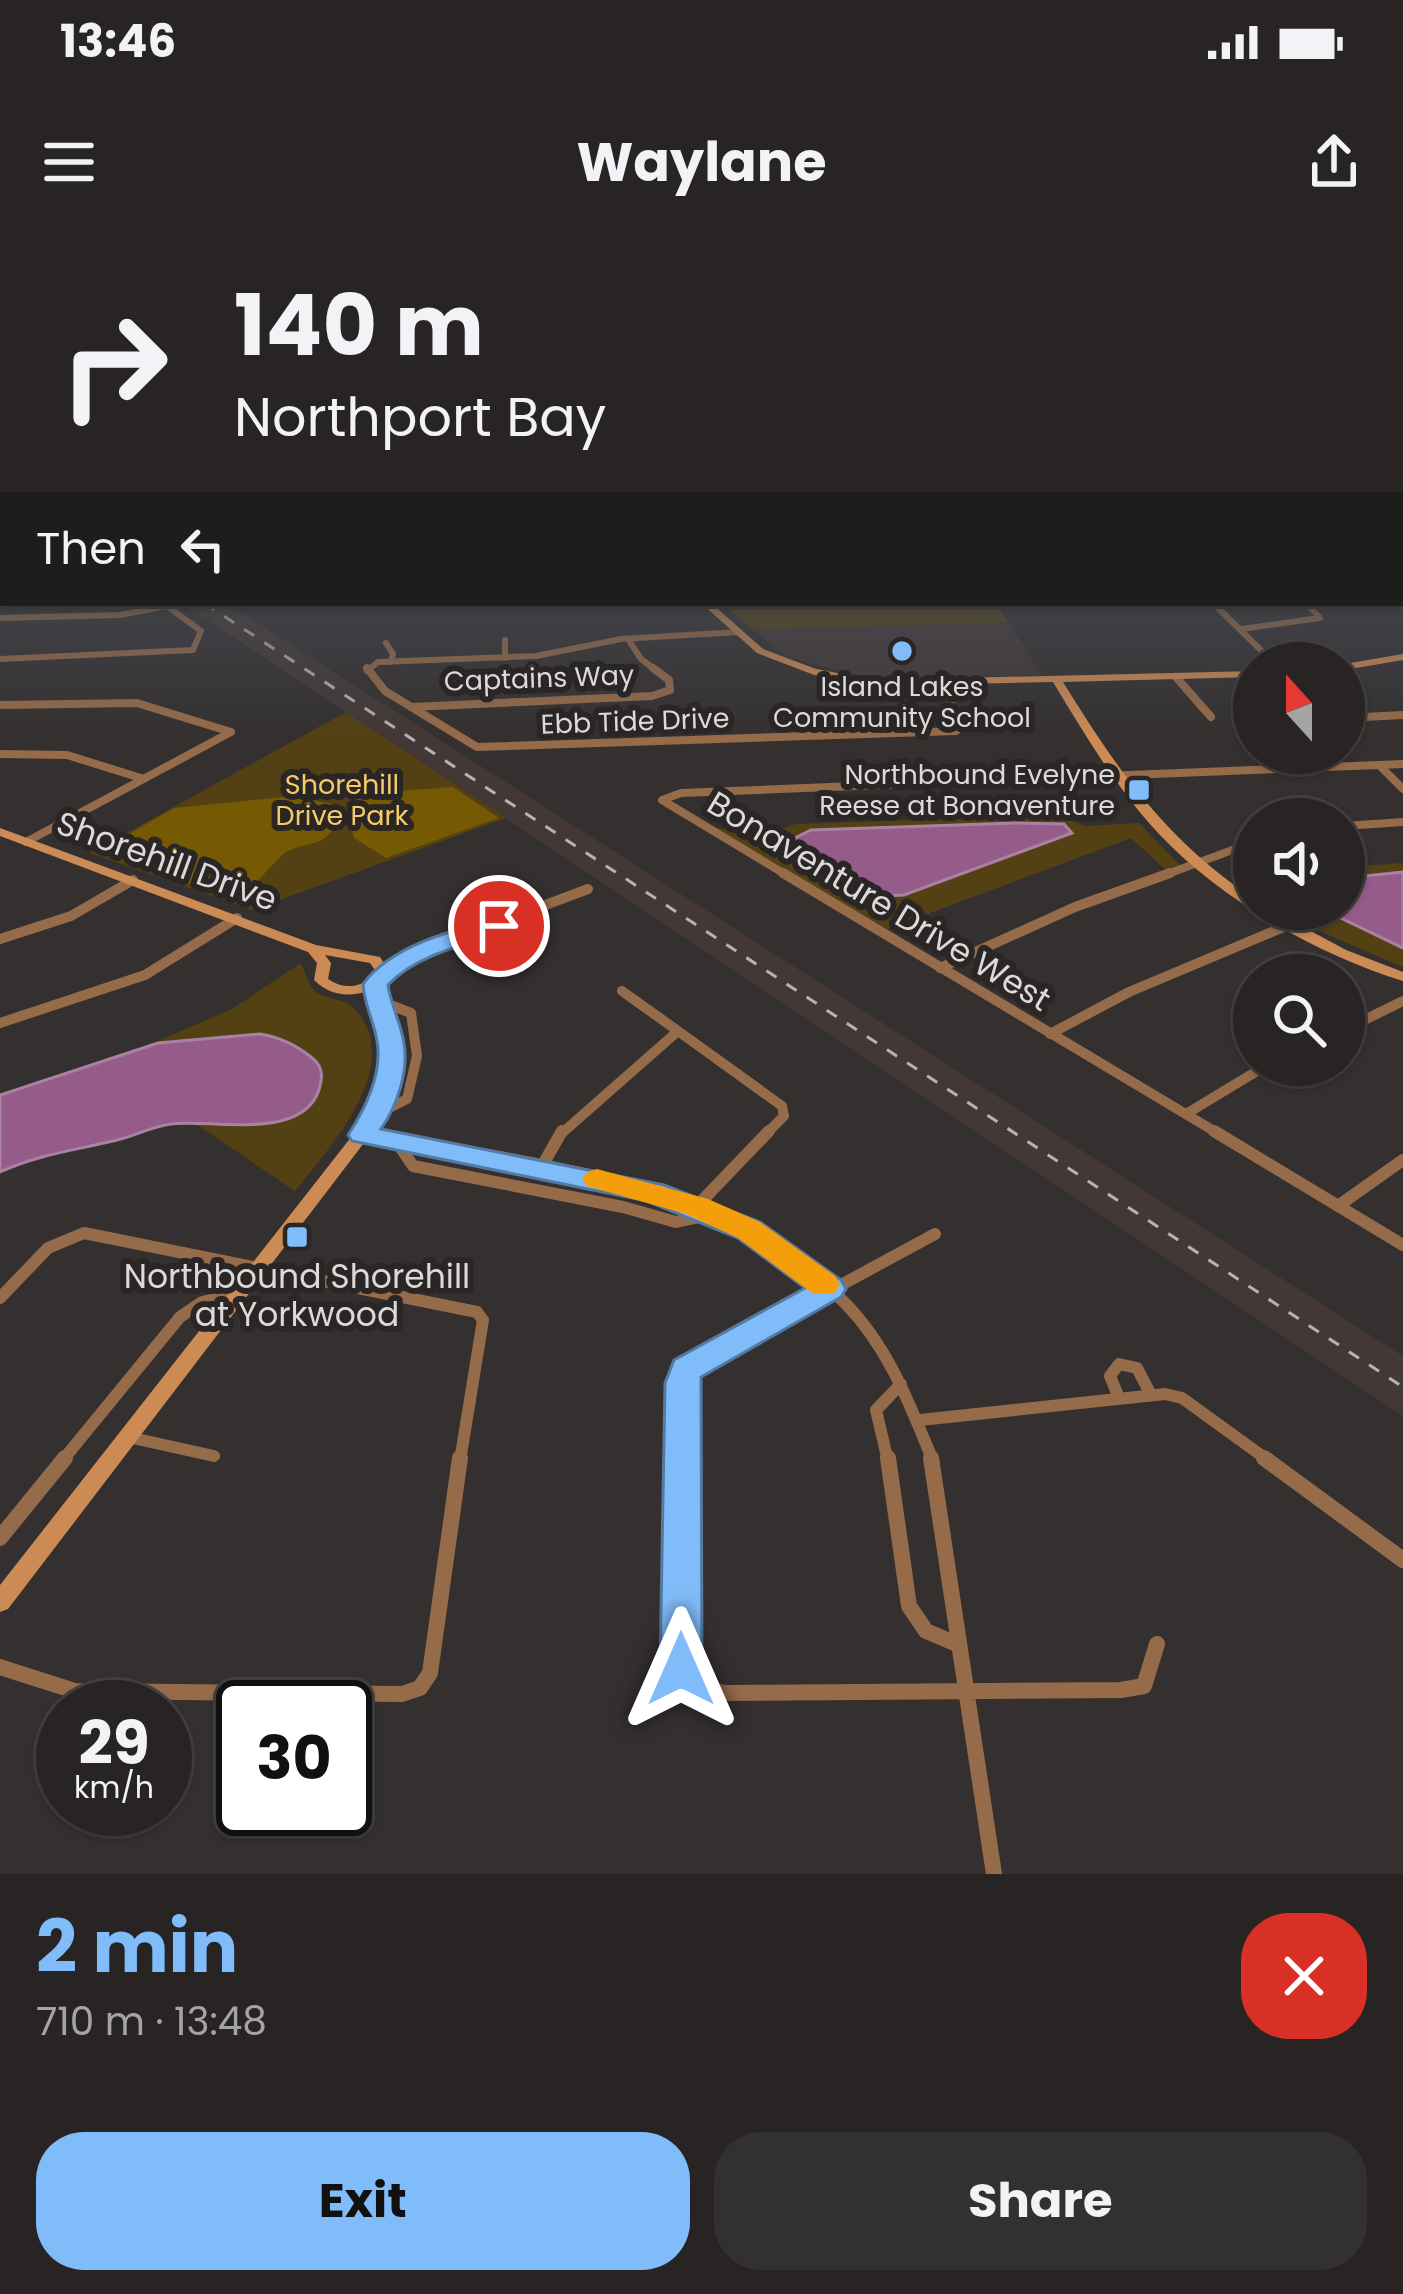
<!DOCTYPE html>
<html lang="en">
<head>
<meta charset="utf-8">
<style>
	:root { --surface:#272423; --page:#333030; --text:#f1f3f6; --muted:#a4a4a6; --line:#434141; --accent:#81bcfa }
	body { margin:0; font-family:Poppins,sans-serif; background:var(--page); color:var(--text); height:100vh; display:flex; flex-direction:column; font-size:45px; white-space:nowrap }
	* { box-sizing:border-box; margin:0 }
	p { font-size:39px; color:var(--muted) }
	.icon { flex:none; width:66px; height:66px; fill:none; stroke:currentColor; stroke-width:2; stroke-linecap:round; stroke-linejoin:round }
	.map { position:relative; height:1634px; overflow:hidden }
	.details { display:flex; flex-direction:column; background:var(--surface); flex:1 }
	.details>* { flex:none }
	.banner { position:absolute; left:0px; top:0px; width:1404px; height:366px; box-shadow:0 3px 9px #0004,0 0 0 3px var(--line); background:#272423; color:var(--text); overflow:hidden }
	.needle { width:78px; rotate:339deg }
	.fabs { position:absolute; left:1233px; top:402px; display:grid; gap:24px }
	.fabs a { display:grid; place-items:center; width:132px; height:132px; border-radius:50%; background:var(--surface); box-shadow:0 3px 9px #0004,0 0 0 3px var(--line); font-size:60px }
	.speed { position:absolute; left:36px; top:1440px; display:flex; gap:24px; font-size:60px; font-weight:700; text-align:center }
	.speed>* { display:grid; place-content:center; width:156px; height:156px; border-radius:50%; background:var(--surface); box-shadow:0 3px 9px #0004,0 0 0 3px var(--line); line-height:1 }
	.speed small { font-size:30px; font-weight:400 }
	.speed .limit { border:6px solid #111; border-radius:18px; background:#fff; color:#111 }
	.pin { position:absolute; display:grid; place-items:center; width:102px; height:102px; color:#fff; margin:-51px; border:6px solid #fff; border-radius:50%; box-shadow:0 3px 12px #0007 }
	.me { position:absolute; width:132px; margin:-66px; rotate:0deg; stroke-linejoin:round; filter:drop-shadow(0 0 9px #0008) }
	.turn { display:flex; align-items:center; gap:42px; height:252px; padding:0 36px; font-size:54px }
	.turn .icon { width:156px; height:156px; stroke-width:2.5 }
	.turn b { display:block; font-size:84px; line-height:102px }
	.then { display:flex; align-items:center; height:114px; padding:0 36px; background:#0003; gap:24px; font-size:45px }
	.round { display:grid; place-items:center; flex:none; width:126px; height:126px; border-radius:48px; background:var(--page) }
	.headline { display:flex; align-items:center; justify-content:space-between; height:204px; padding:0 36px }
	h1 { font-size:72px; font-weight:700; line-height:90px; color:var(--accent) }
	.cta { display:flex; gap:24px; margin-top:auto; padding:24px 36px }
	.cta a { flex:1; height:138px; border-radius:48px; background:var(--accent); color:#111; font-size:48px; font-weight:700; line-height:138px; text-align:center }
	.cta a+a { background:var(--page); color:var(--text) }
	.status { display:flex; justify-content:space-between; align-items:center; height:84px; padding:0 60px; background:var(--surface); direction:ltr }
	.status svg { height:33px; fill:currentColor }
	header { display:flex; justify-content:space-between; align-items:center; height:156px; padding:0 36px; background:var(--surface); font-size:54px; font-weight:700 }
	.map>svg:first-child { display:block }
	.built { fill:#433836 }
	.green { fill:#534114 }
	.forest { fill:#755903 }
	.water { fill:#955c89; stroke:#aa82a1; stroke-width:3 }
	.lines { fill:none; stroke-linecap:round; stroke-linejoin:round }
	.street-far4 { stroke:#956b4a; stroke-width:6 }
	.street-far3 { stroke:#956b4a; stroke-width:8 }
	.street-far2 { stroke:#956b4a; stroke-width:10 }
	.street-far1 { stroke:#956b4a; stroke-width:12 }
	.street { stroke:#956b4a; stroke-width:16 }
	.secondary { fill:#cc8a55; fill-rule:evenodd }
	.rail { stroke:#b6b4b3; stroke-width:3; stroke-dasharray:12 12; stroke-linecap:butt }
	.route { fill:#81bcfa; stroke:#547aa2; stroke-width:3 }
	.slow { fill:#f59e0b }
	.poi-dot { fill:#81bcfa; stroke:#2a2626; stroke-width:4.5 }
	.labels { text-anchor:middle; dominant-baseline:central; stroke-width:12; stroke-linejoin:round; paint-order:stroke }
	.far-street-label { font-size:27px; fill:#dcdad9; stroke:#2a2626 }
	.far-poi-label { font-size:27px; fill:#dcdad9; stroke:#2a2626 }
	.far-park-label { font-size:27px; fill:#f5cb67; stroke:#2a2626 }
	.street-label { font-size:33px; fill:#dcdad9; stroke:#2a2626 }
	.poi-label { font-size:33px; fill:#dcdad9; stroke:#2a2626 }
</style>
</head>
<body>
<div class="status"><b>13:46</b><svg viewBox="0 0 49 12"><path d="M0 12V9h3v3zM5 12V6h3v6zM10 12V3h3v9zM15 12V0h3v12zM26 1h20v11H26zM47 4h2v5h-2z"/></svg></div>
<header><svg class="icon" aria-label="menu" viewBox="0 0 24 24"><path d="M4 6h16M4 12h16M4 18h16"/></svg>Waylane<svg class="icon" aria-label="share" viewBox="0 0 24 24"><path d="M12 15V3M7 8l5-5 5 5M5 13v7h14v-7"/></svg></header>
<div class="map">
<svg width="1403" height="1634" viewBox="0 0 1403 1634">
	<rect width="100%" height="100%" fill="#34302f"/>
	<path class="built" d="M 182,363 L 226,363 L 1403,1116 L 1403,1176 Z
		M 1008,382 L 1042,435 L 913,439 L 855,435 L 788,417 L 753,390 Z"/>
	<path class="green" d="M 721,363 L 996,363 L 1008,382 L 753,390 Z
		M 346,472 L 506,578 L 252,670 L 90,613 Z
		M 1058,575 L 1085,586 L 1139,583 L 1181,626 L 1167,631 L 1131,598 L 887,689 L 714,589 L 761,586 L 772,592 L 796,584 Z
		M 1403,623 L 1403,727 L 1298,682 L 1280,669 L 1344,669 L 1344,627 Z
		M 301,723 C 305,731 308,742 313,749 C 324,761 344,757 355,769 C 406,825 329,909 295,951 L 196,884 C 235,888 285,887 314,856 L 260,794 L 144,807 L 232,769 Z"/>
	<path class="forest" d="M 453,547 L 499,578 L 386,618 L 354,598 L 346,569 L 360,554 Z
		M 294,556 L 341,566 C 329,611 319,597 286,612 C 280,616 248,652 238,661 L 98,612 L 174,568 Z"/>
	<path class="water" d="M 1015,583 L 1064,584 L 1072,593 L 904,655 L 883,656 L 870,651 L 793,607 L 793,599 L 811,590 Z
		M 1403,632 L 1403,708 L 1322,669 L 1344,669 L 1344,638 Z
		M 260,794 C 279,797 296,805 311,817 C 319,823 323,831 321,841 C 312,905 209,878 171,884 C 153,886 135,896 117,900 C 77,910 39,914 0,932 L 0,855 L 158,803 Z"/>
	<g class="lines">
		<path class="street-far4" d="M 326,363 L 458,363
			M 1213,363 L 1274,423
			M 0,378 L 120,375 L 167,366
			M 1241,389 L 1320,378 L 1306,363
			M 628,399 L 641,419 L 657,431
			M 505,400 L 505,418
			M 386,403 L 393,414 L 391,422
			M 0,419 L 193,410 L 201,391 L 163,363
			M 367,431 L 378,422 L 536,416 L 621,399 L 739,392"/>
		<path class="street-far3" d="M 367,428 L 385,451 L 477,507 L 956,491 L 961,487 L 942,444
			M 1176,437 L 1211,477
			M 0,465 L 137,463 L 231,492 L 26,602
			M 411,467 L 652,456 L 670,450 L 669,440 L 653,428
			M 1344,478 L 1403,475
			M 0,514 L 67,515 L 144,539
			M 1380,526 L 1403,549
			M 1344,586 L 1403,582
			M 788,636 L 662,560 L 681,553 L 1403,524
			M 1162,636 L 1254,602"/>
		<path class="street-far2" d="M 783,633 L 1219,894
			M 0,699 L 71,676 L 133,640
			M 940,728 L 1075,667 L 1170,633
			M 384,732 L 421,712 L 588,649
			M 622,751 L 678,791
			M 0,783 L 145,735 L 237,678
			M 1344,790 L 1403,761
			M 1050,794 L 1129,752 L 1286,686
			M 377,874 L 407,859 L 417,816 L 411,773 L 393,766 L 378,768
			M 1186,874 L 1267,825
			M 561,894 L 678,791 L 782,866 L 784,876 L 766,894"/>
		<path class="street-far1" d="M 1214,891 L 1403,1005
			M 362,894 C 525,923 722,939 845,1063 C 889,1108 910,1165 933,1221
			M 396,901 L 413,926 L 623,967 L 676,982 L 714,974
			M 541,928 L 562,891
			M 697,966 L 769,891
			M 1338,966 L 1403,920
			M 0,1058 L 48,1008 L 84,993 L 477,1072 L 483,1080 L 460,1221
			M 1119,1158 L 1110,1136 L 1119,1124 L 1137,1128 L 1151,1155
			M 920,1180 L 1165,1154 L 1182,1158 L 1269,1221
			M 128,1197 L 214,1216
			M 62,1221 L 180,1077 L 202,1062 L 240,1053
			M 682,1221 L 686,1129 L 935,994
			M 888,1221 L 876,1170 L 901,1144"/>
		<path class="street" d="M 682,1218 L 681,1429 L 687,1444 L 724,1453 L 1121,1450 L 1144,1446 L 1157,1404
			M 888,1218 L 909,1366 L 926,1391 L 959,1405
			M 931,1218 L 994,1634
			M 1264,1218 L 1403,1320
			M 0,1298 L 65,1218
			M 0,1427 L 75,1451 L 402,1454 L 420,1448 L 430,1433 L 460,1218"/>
		<path class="secondary" d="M 1401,353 L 1403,354 L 1403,361 L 1401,360 Z
			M 701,363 L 711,363 L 763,409 L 816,429 L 876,440 L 1254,431 L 1254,437 L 1063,442 C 1119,532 1165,599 1254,659 L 1254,669 L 1270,669 L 1346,710 L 1403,732 L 1403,741 C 1318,715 1220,659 1159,594 C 1117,549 1085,495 1053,442 L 876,446 L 814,435 L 757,413 Z
			M 1403,414 L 1403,420 L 1344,430 L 1344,424 Z
			M 0,588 L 316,705 L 380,717 L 391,734 L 382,744 C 390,798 408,823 383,878 L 8,1369 L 0,1372 L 0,1345 L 370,873 C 391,816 376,806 369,751 C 348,757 330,756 314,740 L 317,723 L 308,712 L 0,596 ZM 325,715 L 370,723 L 377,733 C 362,747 346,751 328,739 L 331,723 Z"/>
		<path class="rail" d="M 204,363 L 1403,1147"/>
	</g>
	<linearGradient id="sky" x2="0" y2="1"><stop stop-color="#1d1a1a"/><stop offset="0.54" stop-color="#4a4e58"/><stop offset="1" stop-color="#4a4e58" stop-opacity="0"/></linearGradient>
	<rect width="1403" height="497" fill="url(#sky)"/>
	<path class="route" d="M 499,678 L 511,686 L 507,691 C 468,704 417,714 388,745 C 391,766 401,783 404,803 C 409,831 397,866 381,889 L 664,945 L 760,982 L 841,1040 L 846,1049 L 841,1057 L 701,1137 L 702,1429 L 696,1443 L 681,1448 L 666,1443 L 660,1429 L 665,1143 L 674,1120 L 805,1048 L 738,998 L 647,961 L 352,901 L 348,895 C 365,869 383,834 377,801 C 374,781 364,765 363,744 C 392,705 453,690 499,678 Z"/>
	<path class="slow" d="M 597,929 L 708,959 L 760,982 L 835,1036 L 840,1044 L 835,1053 L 812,1053 L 738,998 L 686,974 L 587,946 L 582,939 L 587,932 Z"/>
	<g class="poi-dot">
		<circle cx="902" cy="411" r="12"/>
		<rect x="1127" y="538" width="24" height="24" rx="6"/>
		<rect x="285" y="985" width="24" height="24" rx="6"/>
	</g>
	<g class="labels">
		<g class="far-street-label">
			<text transform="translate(539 438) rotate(-2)">Captains Way</text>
			<text transform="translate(635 481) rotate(-2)">Ebb Tide Drive</text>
		</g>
		<g class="far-poi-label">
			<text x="902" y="446">Island Lakes<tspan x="902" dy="31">Community School</tspan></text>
			<text x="1115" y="534" text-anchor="end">Northbound Evelyne<tspan x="1115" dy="31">Reese at Bonaventure</tspan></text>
		</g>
		<g class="far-park-label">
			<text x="342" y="544">Shorehill<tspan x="342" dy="31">Drive Park</tspan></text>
		</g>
		<g class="street-label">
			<text transform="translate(167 621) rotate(20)">Shorehill Drive</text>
			<text transform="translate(879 661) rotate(31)">Bonaventure Drive West</text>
		</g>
		<g class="poi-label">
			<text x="297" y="1036">Northbound Shorehill<tspan x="297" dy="38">at Yorkwood</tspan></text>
		</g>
	</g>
</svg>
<div class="fabs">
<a><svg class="needle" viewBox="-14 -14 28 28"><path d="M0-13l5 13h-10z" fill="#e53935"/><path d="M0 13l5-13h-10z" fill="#a4a4a6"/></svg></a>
<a><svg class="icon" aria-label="sound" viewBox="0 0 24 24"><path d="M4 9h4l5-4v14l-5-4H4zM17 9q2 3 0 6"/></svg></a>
<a><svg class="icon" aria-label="search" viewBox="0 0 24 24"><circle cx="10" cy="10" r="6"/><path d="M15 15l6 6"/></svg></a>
</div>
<div class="speed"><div>29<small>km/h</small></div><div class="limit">30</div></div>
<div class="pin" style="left:499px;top:686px;background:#d93025"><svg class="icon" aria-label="arrive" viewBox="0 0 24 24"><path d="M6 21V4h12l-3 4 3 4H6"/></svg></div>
<svg class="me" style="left:681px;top:1429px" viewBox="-20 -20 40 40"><path d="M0-17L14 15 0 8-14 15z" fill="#81bcfa" stroke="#fff" stroke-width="4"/></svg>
<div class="banner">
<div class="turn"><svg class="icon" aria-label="right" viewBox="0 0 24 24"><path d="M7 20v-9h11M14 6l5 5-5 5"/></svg><div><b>140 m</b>Northport Bay</div></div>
<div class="then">Then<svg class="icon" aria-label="left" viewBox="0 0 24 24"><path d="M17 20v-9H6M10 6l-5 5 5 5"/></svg></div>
</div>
</div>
<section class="details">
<div class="headline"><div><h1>2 min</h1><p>710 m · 13:48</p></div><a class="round" style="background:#d93025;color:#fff"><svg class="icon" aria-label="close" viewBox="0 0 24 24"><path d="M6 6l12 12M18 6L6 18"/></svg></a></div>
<div class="cta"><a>Exit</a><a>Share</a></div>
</section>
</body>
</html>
